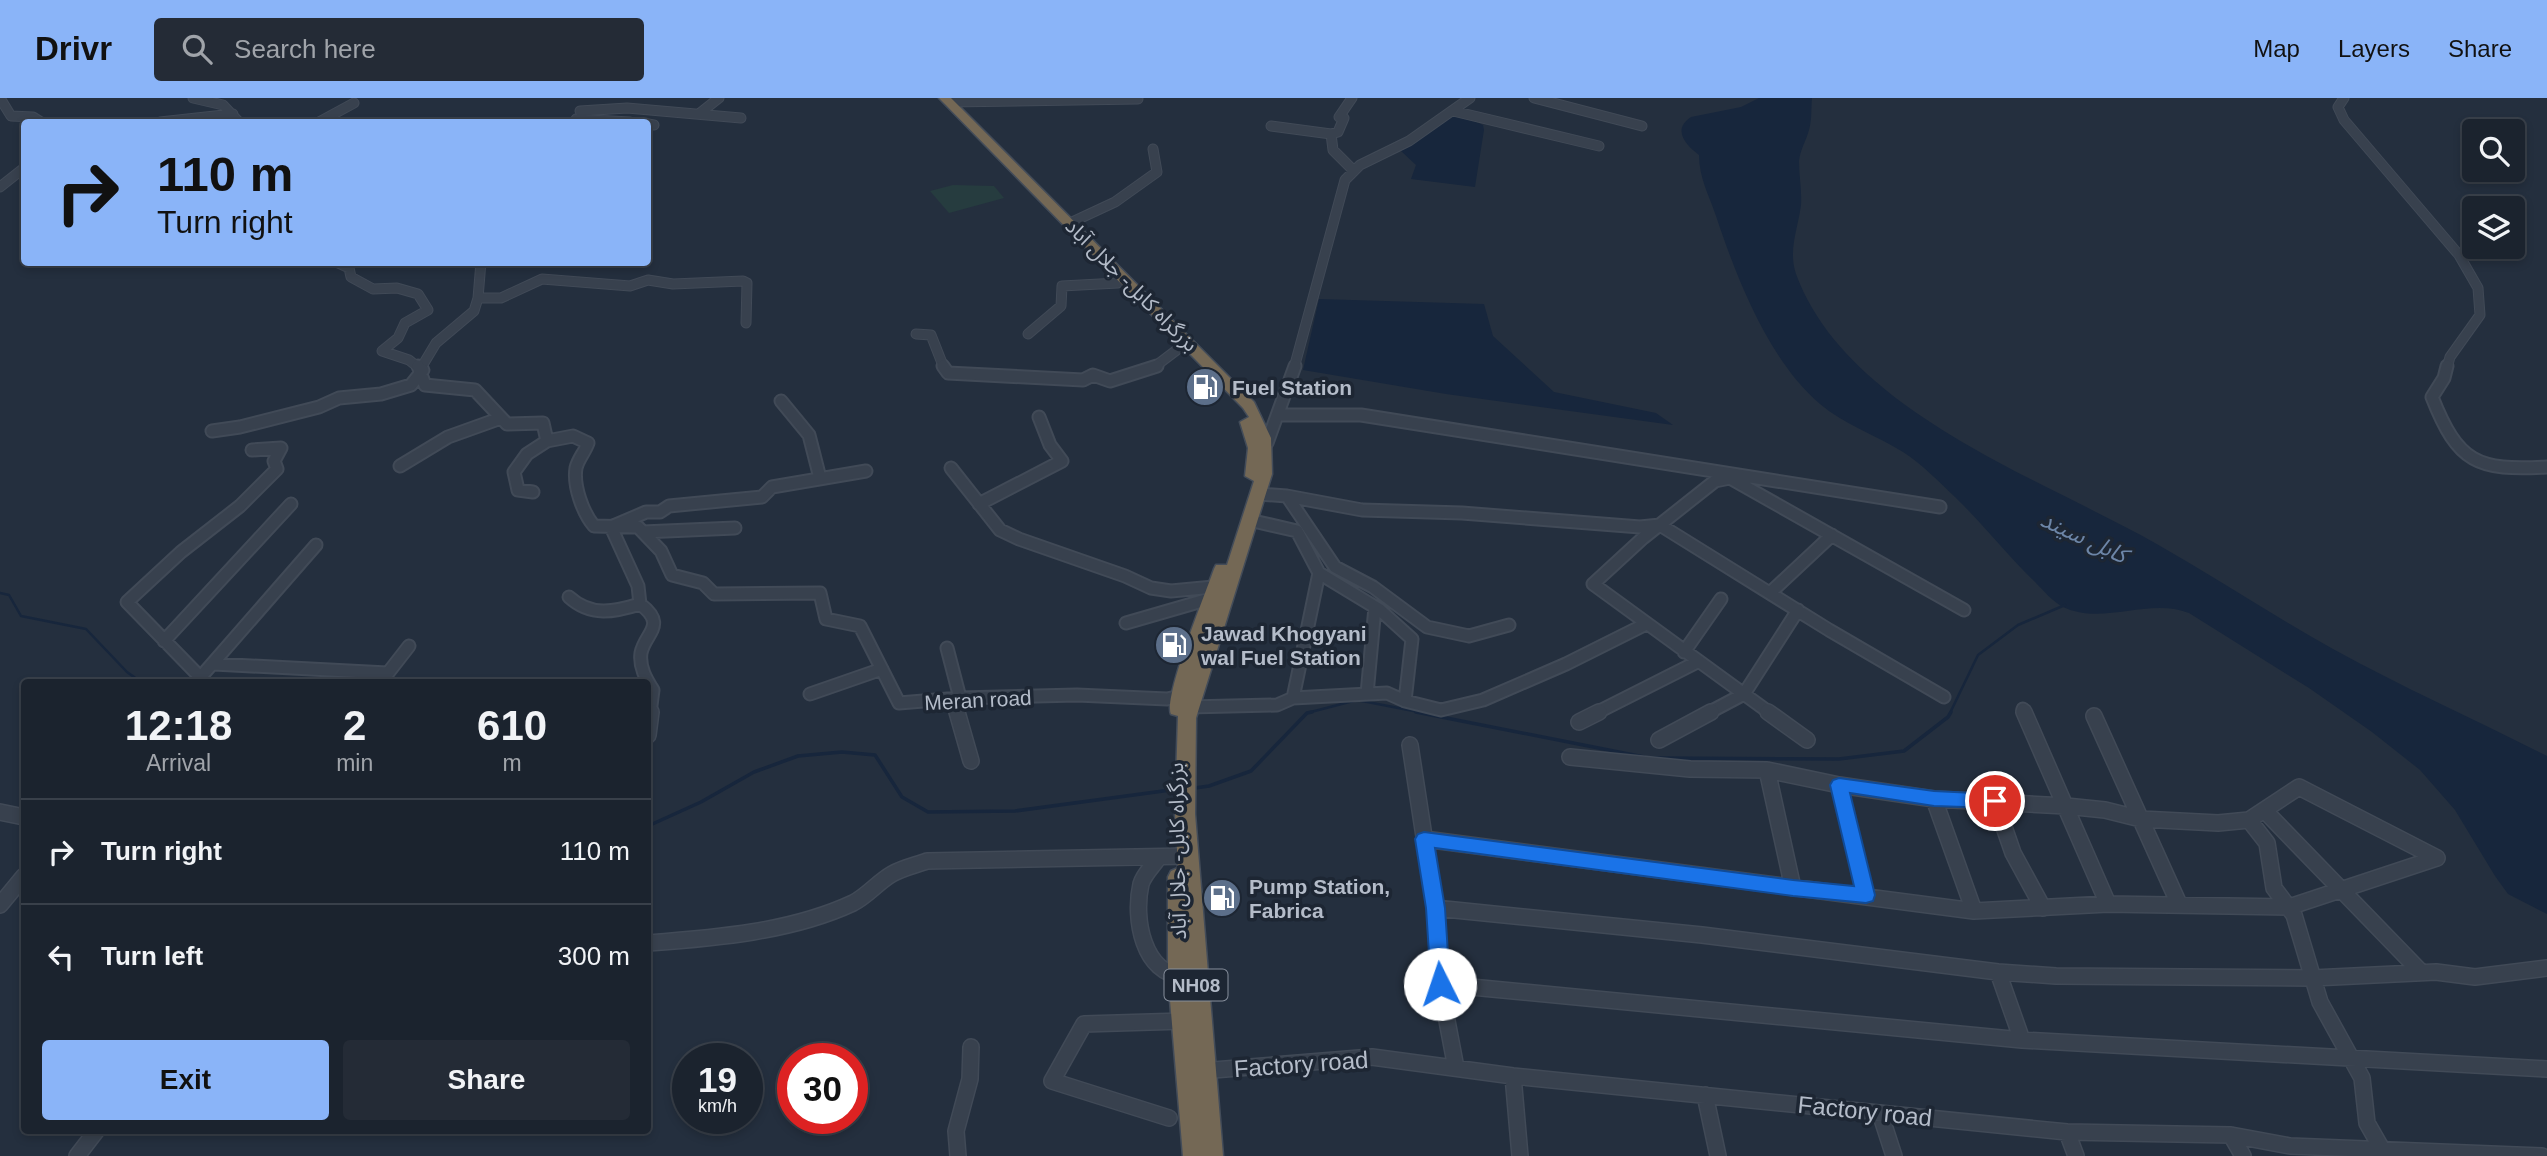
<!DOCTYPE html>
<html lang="en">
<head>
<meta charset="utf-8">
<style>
	:root { --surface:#1b232e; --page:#242b36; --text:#f1f3f6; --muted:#a0a4aa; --line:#39404a; --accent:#8ab4f8 }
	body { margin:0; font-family:Arial,"Noto Sans Arabic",sans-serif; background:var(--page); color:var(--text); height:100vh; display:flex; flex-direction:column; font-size:26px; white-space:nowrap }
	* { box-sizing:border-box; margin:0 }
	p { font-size:23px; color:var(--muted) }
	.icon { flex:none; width:38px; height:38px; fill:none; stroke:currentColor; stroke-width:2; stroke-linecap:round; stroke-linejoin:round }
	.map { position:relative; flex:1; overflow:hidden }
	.side { position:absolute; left:21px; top:581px; width:630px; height:455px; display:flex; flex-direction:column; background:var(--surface); border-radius:7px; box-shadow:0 4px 10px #0003,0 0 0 2px var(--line) }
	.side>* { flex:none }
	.hud { position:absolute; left:21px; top:21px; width:630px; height:147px; border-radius:7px; box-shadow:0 4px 10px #0003,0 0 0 2px var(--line); background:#8ab4f8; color:#111; overflow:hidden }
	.buttons { position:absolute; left:2462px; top:21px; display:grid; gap:14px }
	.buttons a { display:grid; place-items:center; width:63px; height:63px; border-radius:7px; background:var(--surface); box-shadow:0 4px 10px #0003,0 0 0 2px var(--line); font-size:35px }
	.speed { position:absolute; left:672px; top:945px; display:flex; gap:14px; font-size:35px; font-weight:700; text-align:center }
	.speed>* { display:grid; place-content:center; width:91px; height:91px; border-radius:50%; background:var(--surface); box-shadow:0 4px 10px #0003,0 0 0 2px var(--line); line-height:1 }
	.speed small { font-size:18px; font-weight:400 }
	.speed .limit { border:10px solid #d22; background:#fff; color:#111 }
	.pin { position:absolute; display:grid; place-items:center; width:60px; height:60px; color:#fff; margin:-30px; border:4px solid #fff; border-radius:50%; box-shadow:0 2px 7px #0007 }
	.me { position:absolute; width:77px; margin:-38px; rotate:356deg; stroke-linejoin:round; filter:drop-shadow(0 0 5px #0008) }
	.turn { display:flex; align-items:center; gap:24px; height:147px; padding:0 21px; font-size:32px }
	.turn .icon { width:91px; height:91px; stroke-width:2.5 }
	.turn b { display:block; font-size:49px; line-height:60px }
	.eta { display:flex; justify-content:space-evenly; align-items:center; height:119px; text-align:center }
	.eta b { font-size:42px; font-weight:800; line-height:49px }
	.primary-button { display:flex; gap:14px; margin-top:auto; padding:14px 21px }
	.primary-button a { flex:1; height:80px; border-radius:7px; background:var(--accent); color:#111; font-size:28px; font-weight:800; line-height:80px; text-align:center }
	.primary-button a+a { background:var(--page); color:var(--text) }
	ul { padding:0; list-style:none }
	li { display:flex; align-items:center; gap:21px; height:105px; padding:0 21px; border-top:2px solid var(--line) }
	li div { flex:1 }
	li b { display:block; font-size:26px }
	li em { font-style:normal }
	header { display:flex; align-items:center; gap:42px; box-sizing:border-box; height:98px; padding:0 35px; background:var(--accent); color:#111 }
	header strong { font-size:33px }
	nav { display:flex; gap:38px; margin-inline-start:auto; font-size:24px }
	.search { width:490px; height:63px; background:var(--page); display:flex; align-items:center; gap:18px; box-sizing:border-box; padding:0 24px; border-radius:7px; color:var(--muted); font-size:26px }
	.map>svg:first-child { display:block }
	.green { fill:#263c3f }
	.water { fill:#17263c }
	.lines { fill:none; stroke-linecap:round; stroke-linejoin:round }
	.stream-far1 { stroke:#17263c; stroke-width:2.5 }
	.stream { stroke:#17263c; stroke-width:3.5 }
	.minor-far2-casing { stroke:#414a57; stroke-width:11 }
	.minor-far1-casing { stroke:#414a57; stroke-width:15 }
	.minor-casing { stroke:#414a57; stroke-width:18 }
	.highway-casing { stroke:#434c59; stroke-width:3 }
	.minor-far2 { stroke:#38414e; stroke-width:9 }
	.minor-far1 { stroke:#38414e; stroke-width:11 }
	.minor { stroke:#38414e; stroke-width:15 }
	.highway { fill:#746855; fill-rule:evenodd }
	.route { fill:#1a73e8; stroke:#114b97; stroke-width:2 }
	.labels { text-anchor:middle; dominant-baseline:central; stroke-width:7; stroke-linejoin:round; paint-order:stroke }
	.shield { fill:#1d2633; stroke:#878f9c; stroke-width:2 }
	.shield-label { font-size:19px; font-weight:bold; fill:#b4bcc9 }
	.street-label { font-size:21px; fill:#b4bcc9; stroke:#1d2633 }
	.poi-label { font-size:21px; font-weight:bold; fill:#b4bcc9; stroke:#1d2633; text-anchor:start }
	.water-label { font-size:23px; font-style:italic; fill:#6d86a8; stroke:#1d2633 }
	.near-street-label { font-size:24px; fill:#b4bcc9; stroke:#1d2633 }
</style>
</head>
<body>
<header>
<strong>Drivr</strong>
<div class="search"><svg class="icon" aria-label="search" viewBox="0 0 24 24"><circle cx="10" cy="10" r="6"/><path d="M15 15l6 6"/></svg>Search here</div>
<nav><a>Map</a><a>Layers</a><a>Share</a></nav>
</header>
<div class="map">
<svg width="2547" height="1058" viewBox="0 0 2547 1058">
	<rect width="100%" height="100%" fill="#242f3e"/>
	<path class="green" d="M 953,87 L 994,88 L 1004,100 L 949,115 L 930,93 Z"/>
	<path class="water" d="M 1759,0 L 1812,0 C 1811,11 1812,22 1809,32 C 1806,43 1800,52 1799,63 C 1799,78 1802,92 1801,107 C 1798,131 1788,152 1796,176 C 1846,312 2038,379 2155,445 C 2215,479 2272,517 2333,551 C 2402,589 2476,622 2547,658 L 2547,816 L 2508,796 L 2495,778 L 2455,712 L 2420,672 L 2372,634 L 2309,590 L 2189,515 C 2148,499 2103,528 2063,509 C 2053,504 2043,492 2035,484 C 2007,457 1983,426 1955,399 C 1939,384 1922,366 1903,354 C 1876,337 1845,327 1820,306 C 1769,263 1737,181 1716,118 C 1709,97 1699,80 1699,57 C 1687,48 1671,32 1691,19 L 1741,9 Z
		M 1455,14 L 1483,27 L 1484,32 L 1475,89 L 1411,81 L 1416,67 L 1401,53 Z
		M 1319,201 L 1484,206 L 1493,238 L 1554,294 L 1656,315 L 1673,327 L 1446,296 L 1303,272 Z"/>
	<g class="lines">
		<path class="stream-far1" d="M 0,495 L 9,497 L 21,518 L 86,531 L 127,574 L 141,584
			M 1307,615 L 1357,602 L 1424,615
			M 1950,615 L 1978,557 L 2018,527 L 2065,507"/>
		<path class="stream" d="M 1416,614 L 1644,659
			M 1650,660 L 1839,661 L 1904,653 L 1948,619 L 1951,614
			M 1195,690 L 1209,688 L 1251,673 L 1307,615 L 1312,614
			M 648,728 L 701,704 L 754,674 L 798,658 L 842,654 L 875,657 L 902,699 L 928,714 L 1015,713 L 1178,691"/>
		<defs>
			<path id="minor-far2" d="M 0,0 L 11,18 L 33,19 L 41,24
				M 193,0 L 223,7 L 239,24
				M 1534,0 L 1642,28
				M 2344,0 L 2338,9 L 2344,22 L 2459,157 L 2478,190 L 2480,217 L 2450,259 L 2447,270
				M 949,4 L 1138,1
				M 580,13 L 627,10 L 741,20
				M 1453,13 L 1599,48
				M 700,15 L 719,0
				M 576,21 L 630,24
				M 160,24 L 233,16
				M 319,24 L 354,5
				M 648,26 L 654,27
				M 1271,28 L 1331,36 L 1333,52 L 1353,72
				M 1331,36 L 1338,34 L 1344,20 L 1339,19 L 1352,0
				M 0,89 L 24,70
				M 1070,125 L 1115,104 L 1157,74 L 1153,51
				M 336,164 L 349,170 L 351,179 L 373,191 L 397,190 L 418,196 L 428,212 L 405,225 L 398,240 L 382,253 L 409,262 L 419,270
				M 478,200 L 501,200 L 542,181 L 630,188 L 648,182 L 673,186 L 743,183 L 747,185 L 746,225
				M 916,236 L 931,237 L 944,270
				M 1028,236 L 1061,208 L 1062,188 L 1118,185
				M 421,270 L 436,245 L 474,213 L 478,200 L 481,164
				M 1153,270 L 1182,248
				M 1294,270 L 1345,82 L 1360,67 L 1409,43 L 1470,0"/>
			<path id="minor-far1" d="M 418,268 L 425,287 L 475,292 L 507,326 L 543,325 L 547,343 L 573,338 L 588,345 C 585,354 578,361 576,370 C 573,388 583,415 594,428 L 638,429 L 661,453 L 672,477 L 703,485 L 714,496 L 820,495 L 826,521 L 860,528 L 899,605 L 960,600 L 1077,597 L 1167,601 L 1185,597
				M 943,268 L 948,275 L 1083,282 L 1093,277 L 1110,283 L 1157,268
				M 2447,268 L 2444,280 L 2432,299 C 2458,365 2477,373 2547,369
				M 781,303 L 809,337 L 820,380
				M 1279,317 L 1361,317 L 1940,409
				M 212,333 L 240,329 L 319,309 L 339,300 L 381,296 L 411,287 L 423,272
				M 1267,345 L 1295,268
				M 400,368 L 448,339 L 501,320
				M 951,370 L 1000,432 L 1019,441 L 1125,478 L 1151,490 L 1171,493 L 1224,488
				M 533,394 L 518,392 L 514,374 L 527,356 L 547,343
				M 1258,396 L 1287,398 L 1362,412 L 1462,415 L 1640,429 L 1660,427 L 1829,532 L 1944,599
				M 1287,398 L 1335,469 L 1373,489 L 1427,529 L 1469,538 L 1509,527
				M 979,406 L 1062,363 L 1050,347 L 1039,319
				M 1249,422 L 1297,433 L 1319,475 L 1380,512 L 1412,541 L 1405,603
				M 643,434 L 735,430
				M 1771,494 L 1832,437
				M 569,499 C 591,519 614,514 640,506
				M 1126,525 L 1216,499
				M 164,543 L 291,406
				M 947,550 L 960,600
				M 1684,554 L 1721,501
				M 214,566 L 387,575
				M 199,581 L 316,447
				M 205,584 L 127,504 L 181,454 L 240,408 L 277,371 L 274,363 L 281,350 L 252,352
				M 381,584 L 409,548
				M 810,596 L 882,571
				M 1367,596 L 1375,509
				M 1293,600 L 1319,475
				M 953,601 L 957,615
				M 1189,609 L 1277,607 L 1293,600 L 1387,595 L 1405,603 L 1441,612 L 1483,602 L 1566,566 L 1646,526
				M 2023,611 L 2025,615
				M 650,615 L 653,592 C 646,581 639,569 641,555 C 645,535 668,527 640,506 L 638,488 L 611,429 L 646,414 L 660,414 L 669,408 L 762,399 L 772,389 L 866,373
				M 1596,615 L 1699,563
				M 1708,615 L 1744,596 L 1798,512
				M 1770,615 L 1593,486 L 1643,440 L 1715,383 L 1730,380 L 1964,512"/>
			<path id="minor" d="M 957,614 L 971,663
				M 1768,614 L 1807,642
				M 2024,614 L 2108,806
				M 2094,618 L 2179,806
				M 1579,624 L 1599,614
				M 648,637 L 651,614
				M 1659,642 L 1711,614
				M 1410,647 L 1435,810 L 1440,886 L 1456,970
				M 1570,659 L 1690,671 L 1767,672 L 1839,687 L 1934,701 L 2066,708 L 2105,712 L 2141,721 L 2218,725 L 2249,722 L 2299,689 L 2437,760
				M 1767,672 L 1793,790
				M 1839,687 L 1866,797
				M 1934,701 L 1974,813
				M 1995,703 L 2013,755 L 2043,810
				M 2264,712 L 2421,874
				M 0,714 L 24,719
				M 2249,722 L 2267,745 L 2274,790 L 2294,817 L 2320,904 L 2362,980 L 2367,1025 L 2383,1053
				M 1424,741 L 1974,813 L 2108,806 L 2289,809 L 2437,760
				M 1159,759 C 1153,768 1144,776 1141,786 C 1133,820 1143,877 1184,878
				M 0,807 L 24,778
				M 1435,810 L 1702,837 L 1998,874 L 2056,878 L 2313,880 L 2436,874 L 2475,879 L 2547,870
				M 648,845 C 715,840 791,834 853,805 C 867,798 878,784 892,776 C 902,770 916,767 927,763 L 1189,758
				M 1998,874 L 2022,942
				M 1440,886 L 2022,942 L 2547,971
				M 1201,973 L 1372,959 L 1513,978 L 2067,1034 L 2231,1037 L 2290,1048 L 2542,1058
				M 1513,978 L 1520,1058
				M 1705,997 L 1718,1058
				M 1880,1015 L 1894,1058
				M 1169,1020 L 1052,983 L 1084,926 L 1184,923
				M 2067,1034 L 2076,1058
				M 2231,1037 L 2243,1058
				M 77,1058 L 97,1032
				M 958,1058 L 956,1033 L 970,981 L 971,949"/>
			<path id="highway" d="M 939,0 L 951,0 L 1254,304 L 1271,340 L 1272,376 L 1196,620 L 1195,716 L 1223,1058 L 1183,1058 L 1168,878 L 1168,779 L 1171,773 L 1178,770 L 1175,716 L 1178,618 L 1171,616 C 1163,600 1206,494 1214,471 L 1216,467 L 1227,467 L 1254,383 L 1245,378 L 1248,350 L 1240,324 L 1249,319 L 1243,310 Z"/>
		</defs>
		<use href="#minor-far2" class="minor-far2-casing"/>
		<use href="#minor-far1" class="minor-far1-casing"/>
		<use href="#minor" class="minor-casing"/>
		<use href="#highway" class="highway-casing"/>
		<use href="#minor-far2" class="minor-far2"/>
		<use href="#minor-far1" class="minor-far1"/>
		<use href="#minor" class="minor"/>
		<use href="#highway" class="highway"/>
	</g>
	<path class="route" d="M 1839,680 L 1934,693 L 1995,696 L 2001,698 L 2004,703 L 2001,708 L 1995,710 L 1934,708 L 1850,695 L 1875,797 L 1873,803 L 1866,805 L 1793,798 L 1435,750 L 1445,810 L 1450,886 L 1447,893 L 1440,895 L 1433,893 L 1431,886 L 1426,810 L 1415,741 L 1418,736 L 1424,734 L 1793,782 L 1854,788 L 1830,687 L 1833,682 Z"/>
	<defs>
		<symbol id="fuel-disc" viewBox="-11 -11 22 22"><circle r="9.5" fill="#5c6f8a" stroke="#1d2633"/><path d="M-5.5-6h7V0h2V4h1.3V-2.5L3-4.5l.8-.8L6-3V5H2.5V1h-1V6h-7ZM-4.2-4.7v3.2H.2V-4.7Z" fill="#fff"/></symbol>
	</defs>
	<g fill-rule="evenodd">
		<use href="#fuel-disc" x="1183" y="267" width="44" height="44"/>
		<use href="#fuel-disc" x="1152" y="525" width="44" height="44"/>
		<use href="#fuel-disc" x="1200" y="778" width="44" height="44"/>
	</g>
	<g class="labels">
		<rect class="shield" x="1164.5" y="871.5" width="63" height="31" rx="5"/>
		<g class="shield-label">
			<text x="1196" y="887">NH08</text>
		</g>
		<g class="street-label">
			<text transform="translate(1132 187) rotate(45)">بزرگراه کابل- جلال آباد</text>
			<text transform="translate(978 602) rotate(-3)">Meran road</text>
			<text transform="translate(1177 753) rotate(-91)">بزرگراه کابل- جلال آباد</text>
		</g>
		<g class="poi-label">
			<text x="1232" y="289">Fuel Station</text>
			<text x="1201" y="535">Jawad Khogyani<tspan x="1201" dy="24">wal Fuel Station</tspan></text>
			<text x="1249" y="788">Pump Station,<tspan x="1249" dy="24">Fabrica</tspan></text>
		</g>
		<g class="water-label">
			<text transform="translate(2084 439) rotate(25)">کابل سيند</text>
		</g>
		<g class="near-street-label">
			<text transform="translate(1301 966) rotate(-4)">Factory road</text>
			<text transform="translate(1865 1013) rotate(6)">Factory road</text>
		</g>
	</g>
</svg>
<div class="buttons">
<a><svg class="icon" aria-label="search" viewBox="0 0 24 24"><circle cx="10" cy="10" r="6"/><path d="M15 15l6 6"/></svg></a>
<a><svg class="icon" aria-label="layers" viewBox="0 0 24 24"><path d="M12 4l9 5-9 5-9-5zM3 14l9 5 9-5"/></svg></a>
</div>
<div class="speed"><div>19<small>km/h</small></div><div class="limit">30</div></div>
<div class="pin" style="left:1995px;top:703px;background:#d93025"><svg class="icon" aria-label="arrive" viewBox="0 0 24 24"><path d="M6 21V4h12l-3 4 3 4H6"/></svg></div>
<svg class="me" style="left:1440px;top:886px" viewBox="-20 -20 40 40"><circle r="19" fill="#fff"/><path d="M0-13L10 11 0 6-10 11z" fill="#1a73e8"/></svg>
<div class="hud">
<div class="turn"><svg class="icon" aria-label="right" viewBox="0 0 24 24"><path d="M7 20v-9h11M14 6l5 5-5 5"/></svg><div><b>110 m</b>Turn right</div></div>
</div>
<section class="side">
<div class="eta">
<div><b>12:18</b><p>Arrival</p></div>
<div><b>2</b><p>min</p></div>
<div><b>610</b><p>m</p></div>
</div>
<ul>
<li><svg class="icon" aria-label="right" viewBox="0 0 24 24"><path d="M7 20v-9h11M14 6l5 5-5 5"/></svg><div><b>Turn right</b></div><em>110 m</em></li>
<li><svg class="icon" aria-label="left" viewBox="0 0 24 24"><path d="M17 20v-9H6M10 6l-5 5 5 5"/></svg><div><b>Turn left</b></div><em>300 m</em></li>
</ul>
<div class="primary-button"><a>Exit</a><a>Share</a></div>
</section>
</div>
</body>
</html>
